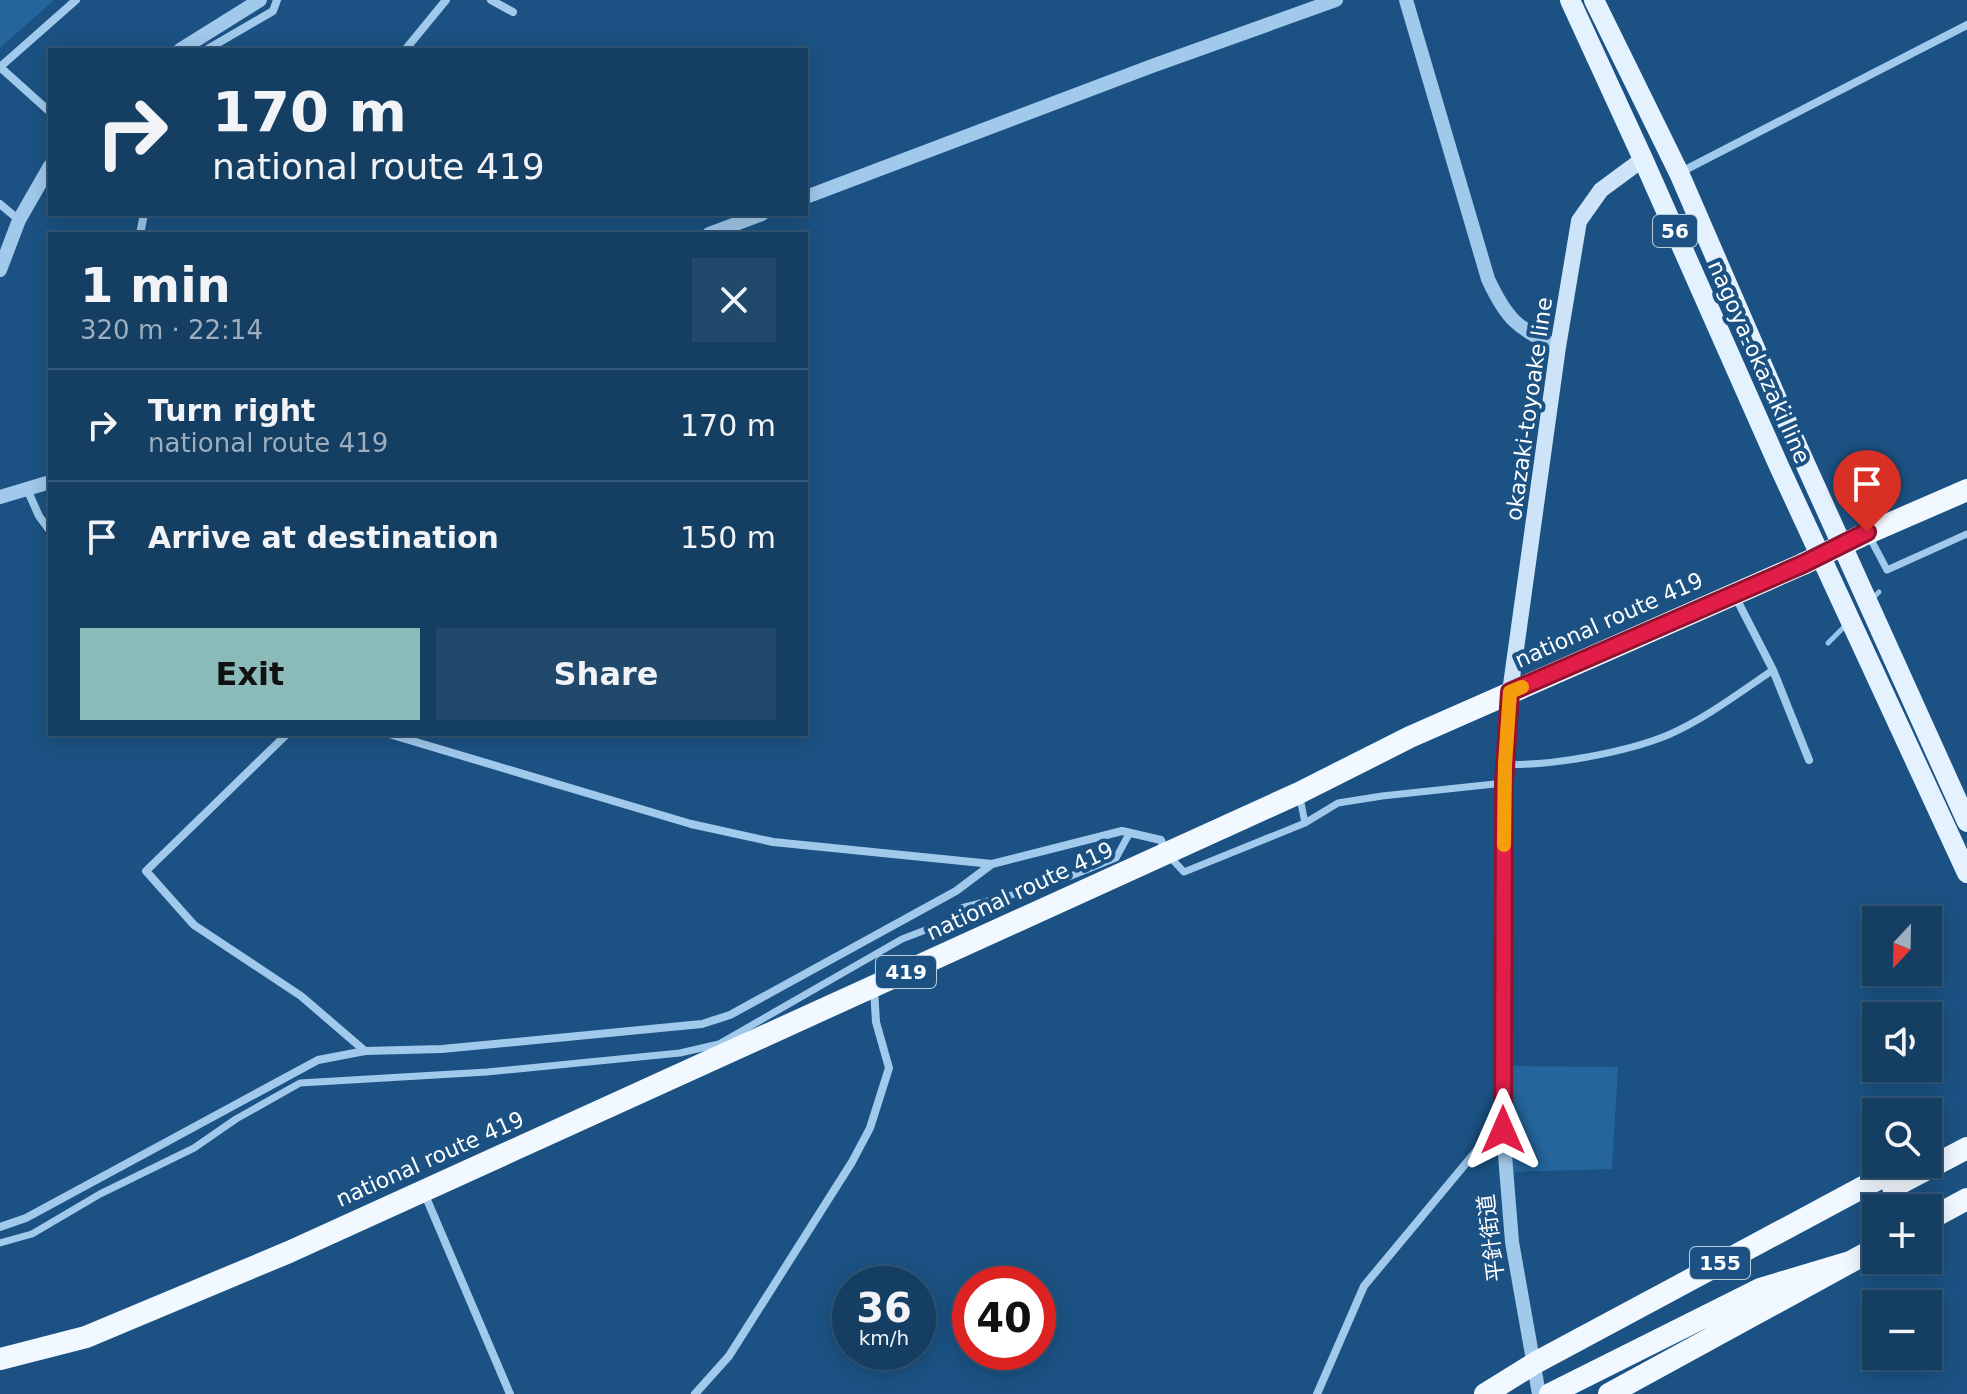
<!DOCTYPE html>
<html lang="en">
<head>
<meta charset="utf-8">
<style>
	:root { --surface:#143e62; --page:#21496b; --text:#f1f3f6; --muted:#9daebe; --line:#335777; --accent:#8bbbb9 }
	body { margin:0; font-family:"DejaVu Sans","Noto Sans JP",sans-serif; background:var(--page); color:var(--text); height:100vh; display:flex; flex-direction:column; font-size:30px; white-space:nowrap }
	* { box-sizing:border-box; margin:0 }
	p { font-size:26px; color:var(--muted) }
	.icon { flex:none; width:44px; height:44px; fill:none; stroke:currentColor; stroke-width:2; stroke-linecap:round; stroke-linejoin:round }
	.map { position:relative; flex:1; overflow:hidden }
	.side { position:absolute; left:48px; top:232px; width:760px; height:504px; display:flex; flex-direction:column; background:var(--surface); border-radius:0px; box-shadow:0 4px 20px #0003,0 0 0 2px var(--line) }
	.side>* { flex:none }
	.hud { position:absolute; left:48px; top:48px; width:760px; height:168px; border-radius:0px; box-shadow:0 4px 20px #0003,0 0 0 2px var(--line); background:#143e62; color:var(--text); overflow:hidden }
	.needle { width:52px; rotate:202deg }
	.fabs { position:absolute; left:1862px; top:906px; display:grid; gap:16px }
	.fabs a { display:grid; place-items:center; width:80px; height:80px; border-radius:0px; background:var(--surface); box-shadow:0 4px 20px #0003,0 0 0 2px var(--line); font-size:40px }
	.speed { position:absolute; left:832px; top:1266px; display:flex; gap:16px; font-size:40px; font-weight:700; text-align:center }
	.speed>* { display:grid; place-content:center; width:104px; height:104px; border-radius:50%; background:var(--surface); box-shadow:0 4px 20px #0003,0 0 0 2px var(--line); line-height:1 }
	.speed small { font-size:20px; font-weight:400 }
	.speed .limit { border:12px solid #d22; background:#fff; color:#111 }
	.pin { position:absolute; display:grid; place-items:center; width:68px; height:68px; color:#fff; margin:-82px -34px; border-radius:50% 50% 50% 0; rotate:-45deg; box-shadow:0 0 8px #0007 }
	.pin .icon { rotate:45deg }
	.me { position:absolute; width:88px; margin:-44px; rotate:0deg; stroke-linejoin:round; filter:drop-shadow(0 0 6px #0008) }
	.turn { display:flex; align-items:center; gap:28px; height:168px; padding:0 32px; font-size:36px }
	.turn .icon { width:104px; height:104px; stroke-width:2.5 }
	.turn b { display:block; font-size:56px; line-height:68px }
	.round { display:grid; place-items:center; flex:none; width:84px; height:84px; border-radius:0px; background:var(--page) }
	.summary { display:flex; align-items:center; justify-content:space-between; height:136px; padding:0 32px }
	h1 { font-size:48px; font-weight:700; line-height:60px }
	.primary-button { display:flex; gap:16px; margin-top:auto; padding:16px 32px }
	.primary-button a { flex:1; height:92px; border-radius:0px; background:var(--accent); color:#111; font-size:32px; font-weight:700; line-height:92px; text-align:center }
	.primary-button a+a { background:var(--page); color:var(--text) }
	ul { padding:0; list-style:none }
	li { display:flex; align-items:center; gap:24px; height:112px; padding:0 32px; border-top:2px solid var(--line) }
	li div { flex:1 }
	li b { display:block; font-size:30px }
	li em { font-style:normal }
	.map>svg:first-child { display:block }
	.green { fill:#24659c }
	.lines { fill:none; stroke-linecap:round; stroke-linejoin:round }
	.stream { stroke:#93c5ed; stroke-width:5 }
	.pedestrian { stroke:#a0c9eb; stroke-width:7 }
	.minor { stroke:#a0c9eb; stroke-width:8 }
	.tertiary { stroke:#a0c9eb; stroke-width:14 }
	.secondary { stroke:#cce3f8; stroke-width:16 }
	.primary { stroke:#e4f1ff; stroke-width:20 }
	.trunk { stroke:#f2f8ff; stroke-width:22 }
	.trunk-bridge { stroke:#f2f8ff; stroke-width:22 }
	.route-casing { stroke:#92132f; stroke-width:20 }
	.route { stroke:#e11d48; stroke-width:14 }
	.slow { stroke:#f59e0b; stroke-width:14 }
	.labels { text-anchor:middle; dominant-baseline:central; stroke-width:8; stroke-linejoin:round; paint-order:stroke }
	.shield { fill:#1b5283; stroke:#bbcbda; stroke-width:2 }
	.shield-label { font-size:20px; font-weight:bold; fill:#fff }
	.street-label { font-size:22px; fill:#fff; stroke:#1b5283 }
</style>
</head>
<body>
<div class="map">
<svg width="1967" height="1394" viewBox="0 0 1967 1394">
	<rect width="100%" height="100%" fill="#1b5283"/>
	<path class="green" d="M 0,0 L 54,0 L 0,48 Z
		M 1508,1066 L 1618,1067 L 1612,1169 L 1511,1172 Z"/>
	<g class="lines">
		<path class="stream" d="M 1871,600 L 1879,592
			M 1828,643 L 1847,624"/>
		<path class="pedestrian" d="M 1869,536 L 1887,570 L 1967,534
			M 1505,764 C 1548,767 1627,752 1668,735 C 1705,719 1739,693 1773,670
			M 1300,798 L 1305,823
			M 1170,857 L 1184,872 L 1305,823 L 1338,803 L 1382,796 L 1504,783
			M 0,1243 L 32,1234 L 100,1194 L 194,1148 L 236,1119 L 300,1083 L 487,1072 L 680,1053 L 719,1044 L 902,939 L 949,921 L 961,908 L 1046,886 L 1116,858 L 1129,834"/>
		<path class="minor" d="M 491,0 L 513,12
			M 206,50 L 273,11 L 277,0
			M 405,50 L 446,0
			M 0,67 L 76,0
			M 0,67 L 50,112
			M 1679,173 L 1967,25
			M 0,204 L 19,220
			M 140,234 L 144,214
			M 27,489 L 39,516 L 50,531
			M 1734,594 L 1773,670 L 1809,760
			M 287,734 L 146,871 L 194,925 L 301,996 L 365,1051
			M 389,734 L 691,824 L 773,842 L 992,864 L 1122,831 L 1161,840 L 1165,851
			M 425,1195 L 510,1394
			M 0,1227 L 26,1218 L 318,1060 L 365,1051 L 442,1049 L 681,1026 L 702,1024 L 730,1015 L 956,891 L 992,864
			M 695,1394 L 729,1356 L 852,1162 L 870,1128 L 889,1068 L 876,1022 L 874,989
			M 1317,1394 L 1364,1286 L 1477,1150 L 1503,1130"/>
		<path class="tertiary" d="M 1406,0 L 1488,279 C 1507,320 1517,328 1558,347
			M 180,50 L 260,0
			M 806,197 L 1152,66 L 1336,0
			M 709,234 L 762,214
			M 0,270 L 19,220 L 50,166
			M 0,497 L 50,482
			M 1510,692 L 1504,783 L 1503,1130 L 1512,1242 L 1539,1394"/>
		<path class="secondary" d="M 1510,692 L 1558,347 L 1579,221 L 1601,190 L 1643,159"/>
		<path class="primary" d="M 1570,0 L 1643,159 L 1778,464 L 1967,873
			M 1594,0 L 1679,173 L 1799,450 L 1967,822"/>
		<path class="trunk" d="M 1859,537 L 1967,490
			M 1893,1187 L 1967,1148
			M 1928,1220 L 1967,1199
			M 0,1359 L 86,1337 L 289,1252 L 1299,793 L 1410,737 L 1803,564
			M 1485,1394 L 1535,1363 L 1906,1164
			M 1550,1394 L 1760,1289 L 1850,1262
			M 1609,1394 L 1876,1248"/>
		<path class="trunk-bridge" d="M 1803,564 L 1859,537"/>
	</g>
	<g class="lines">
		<defs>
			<path id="route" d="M 1503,1130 L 1504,783 L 1510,692 L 1803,564 L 1867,532"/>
		</defs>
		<use href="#route" class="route-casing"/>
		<use href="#route" class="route"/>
		<path class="slow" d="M 1504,845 L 1505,764 L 1510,692 L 1522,687"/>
	</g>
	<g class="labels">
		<g class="shield">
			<rect x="1653" y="215" width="44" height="32" rx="6"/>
			<rect x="876" y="956" width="60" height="32" rx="6"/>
			<rect x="1690" y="1247" width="60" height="32" rx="6"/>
		</g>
		<g class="shield-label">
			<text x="1675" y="231">56</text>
			<text x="906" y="972">419</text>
			<text x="1720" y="1263">155</text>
		</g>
		<g class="street-label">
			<text transform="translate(1759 362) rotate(66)">nagoya-okazaki line</text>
			<text transform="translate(1529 409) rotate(-82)">okazaki-toyoake line</text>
			<text transform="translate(1609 620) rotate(-24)">national route 419</text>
			<text transform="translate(1020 891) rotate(-25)">national route 419</text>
			<text transform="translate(430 1159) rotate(-24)">national route 419</text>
			<text transform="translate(1491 1238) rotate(-97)">平針街道</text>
		</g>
	</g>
</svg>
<div class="fabs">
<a><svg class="needle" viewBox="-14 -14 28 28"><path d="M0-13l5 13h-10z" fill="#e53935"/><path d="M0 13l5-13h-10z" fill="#9daebe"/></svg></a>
<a><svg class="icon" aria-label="sound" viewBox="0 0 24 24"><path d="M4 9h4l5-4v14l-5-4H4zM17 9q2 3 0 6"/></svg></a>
<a><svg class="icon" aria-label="search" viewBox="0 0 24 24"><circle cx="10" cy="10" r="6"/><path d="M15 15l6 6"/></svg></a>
<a>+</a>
<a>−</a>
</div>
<div class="speed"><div>36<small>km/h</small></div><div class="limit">40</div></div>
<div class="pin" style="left:1867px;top:532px;background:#d93025"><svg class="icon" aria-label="arrive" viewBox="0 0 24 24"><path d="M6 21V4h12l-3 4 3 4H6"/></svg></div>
<svg class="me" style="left:1503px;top:1130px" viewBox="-20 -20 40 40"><path d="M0-17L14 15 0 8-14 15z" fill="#e11d48" stroke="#fff" stroke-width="4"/></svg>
<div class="hud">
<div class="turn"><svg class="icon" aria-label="right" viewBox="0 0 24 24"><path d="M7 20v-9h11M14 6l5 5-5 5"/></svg><div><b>170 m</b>national route 419</div></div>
</div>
<section class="side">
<div class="summary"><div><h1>1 min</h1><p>320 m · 22:14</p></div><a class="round"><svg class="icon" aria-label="close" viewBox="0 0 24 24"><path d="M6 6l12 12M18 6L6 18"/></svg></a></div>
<ul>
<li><svg class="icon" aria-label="right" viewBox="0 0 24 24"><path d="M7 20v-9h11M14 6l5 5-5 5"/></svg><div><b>Turn right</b><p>national route 419</p></div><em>170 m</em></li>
<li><svg class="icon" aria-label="arrive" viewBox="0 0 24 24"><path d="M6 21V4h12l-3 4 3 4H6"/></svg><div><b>Arrive at destination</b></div><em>150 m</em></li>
</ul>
<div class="primary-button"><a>Exit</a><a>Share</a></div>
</section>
</div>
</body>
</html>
